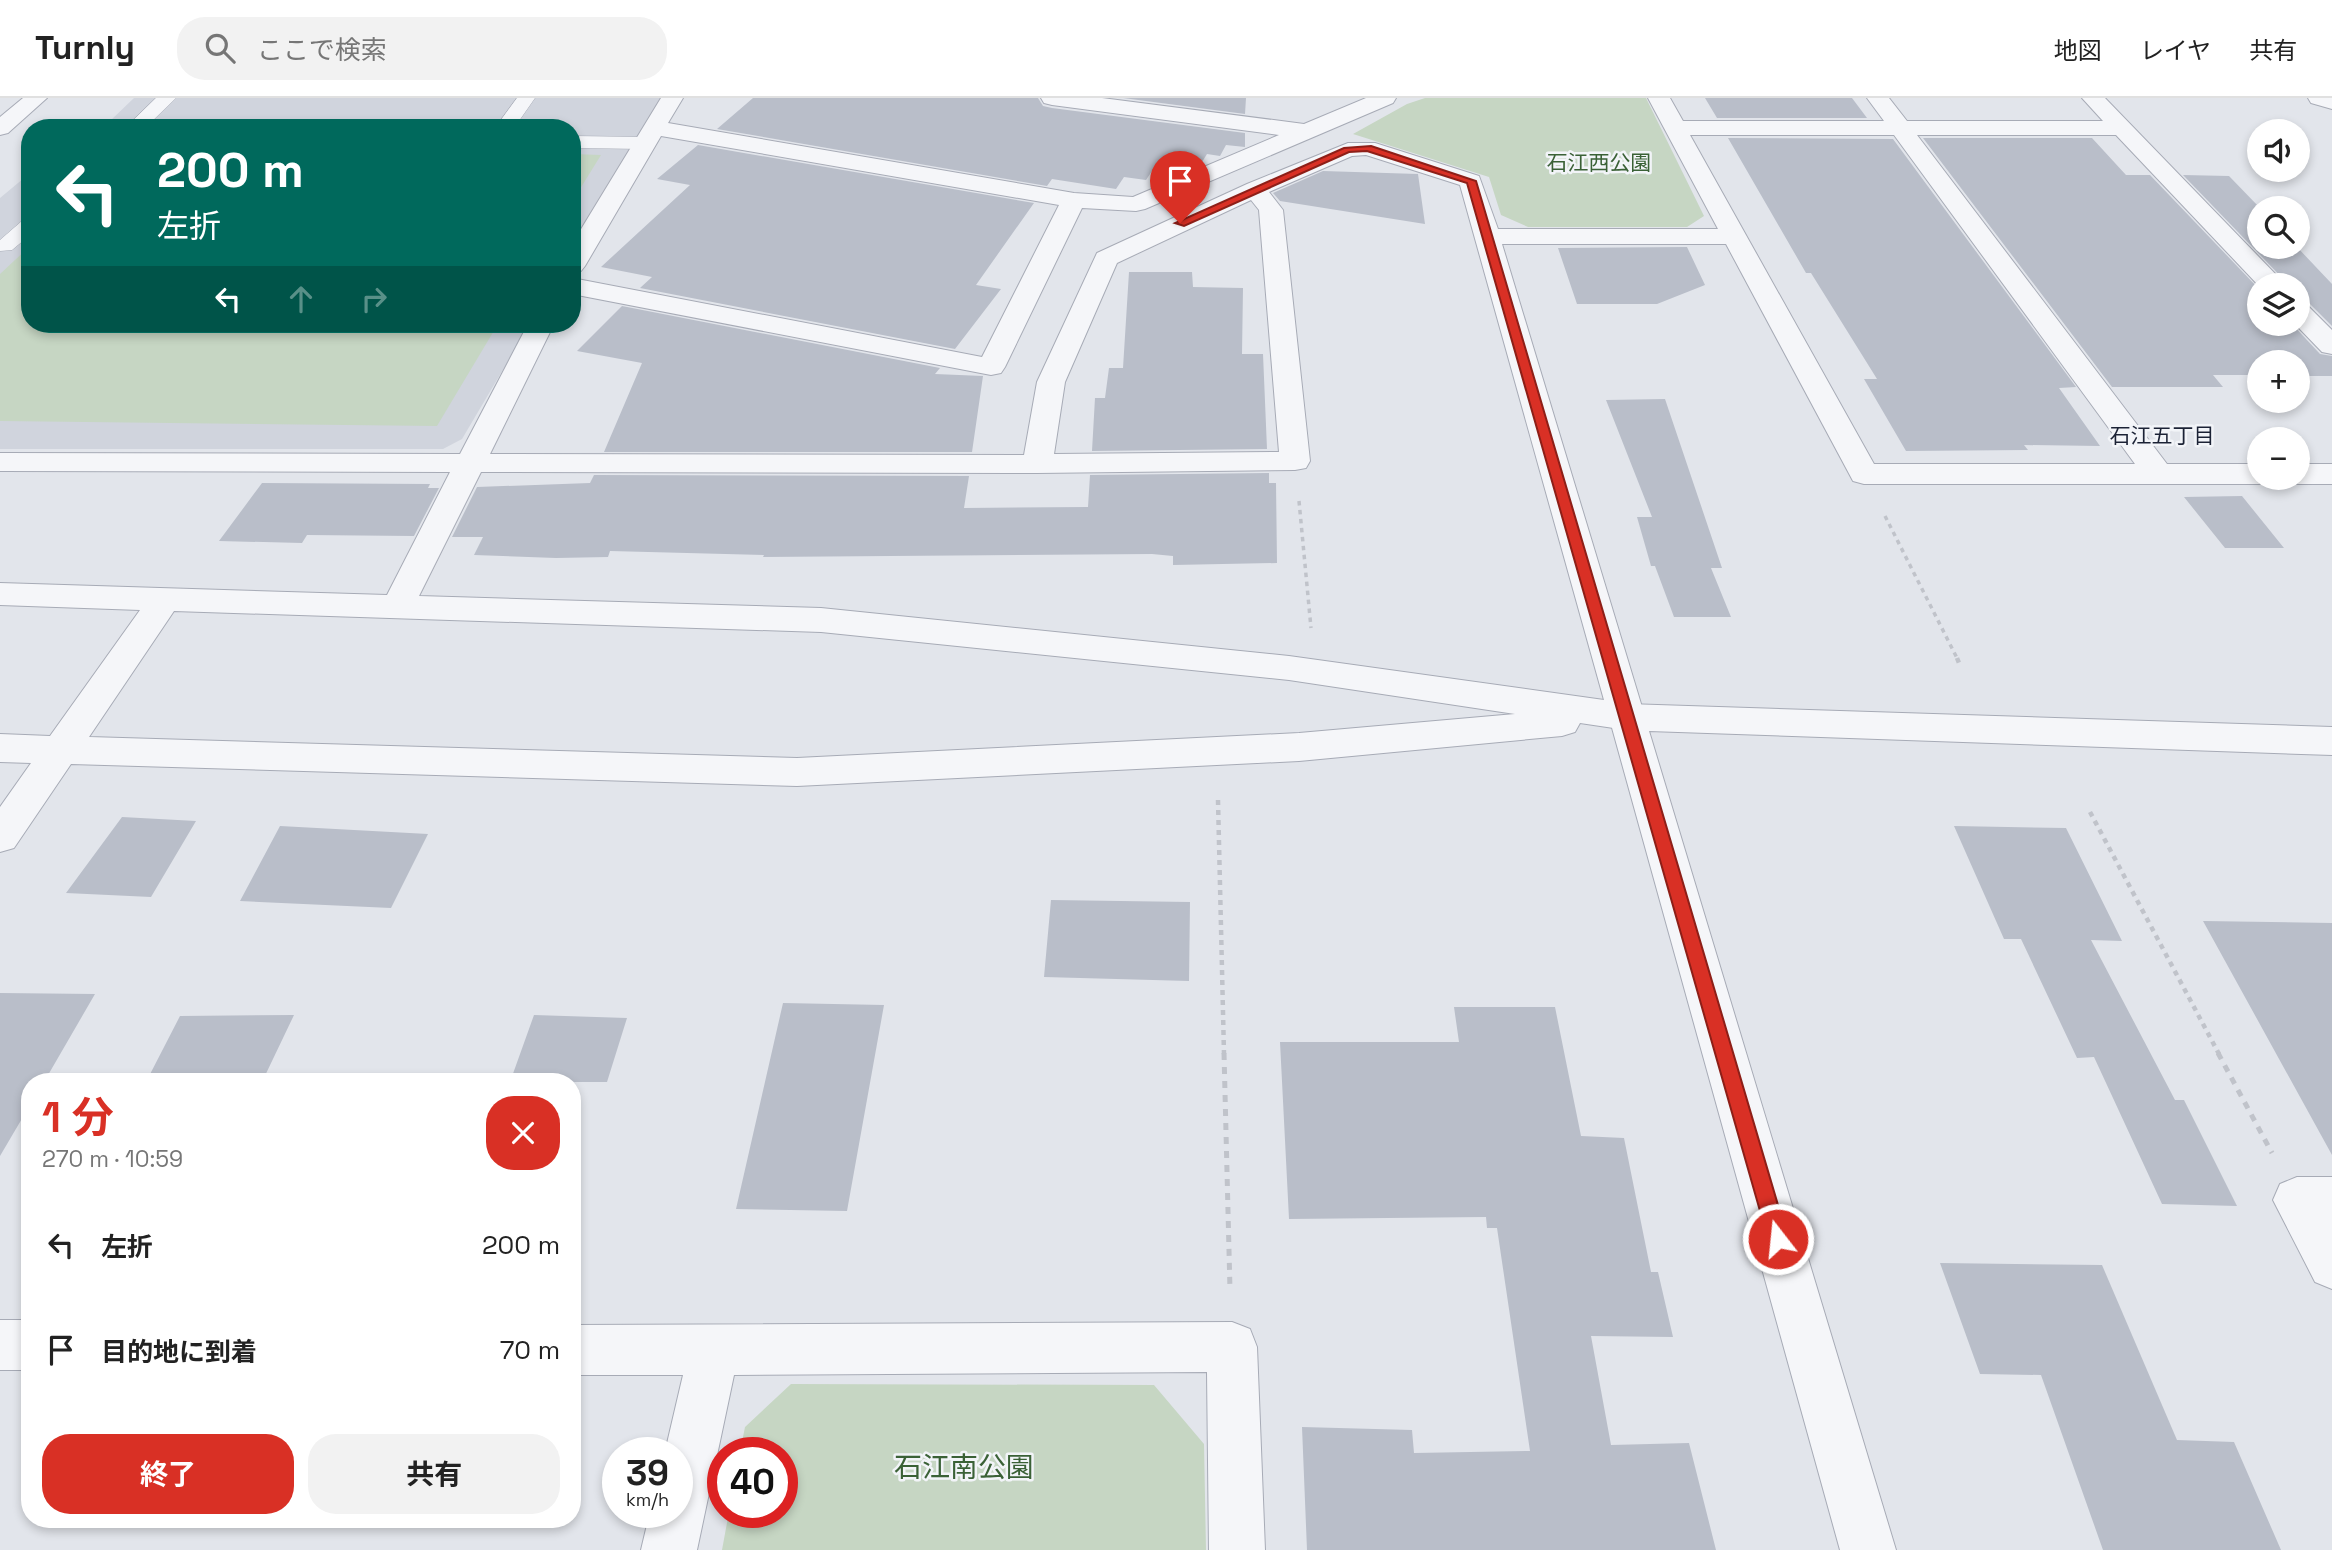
<!DOCTYPE html>
<html lang="ja">
<head>
<meta charset="utf-8">
<style>
	:root { --surface:#fff; --page:#f2f2f2; --text:#222; --muted:#767676; --line:#e0e0e0; --accent:#d93025 }
	body { margin:0; font-family:"Space Grotesk","Noto Sans JP",sans-serif; background:var(--page); color:var(--text); height:100vh; display:flex; flex-direction:column; font-size:26px; white-space:nowrap }
	* { box-sizing:border-box; margin:0 }
	p { font-size:23px; color:var(--muted) }
	.icon { flex:none; width:38px; height:38px; fill:none; stroke:currentColor; stroke-width:2; stroke-linecap:round; stroke-linejoin:round }
	.map { position:relative; flex:1; overflow:hidden }
	.drawer { position:absolute; left:21px; top:975px; width:560px; height:455px; display:flex; flex-direction:column; background:var(--surface); border-radius:28px; box-shadow:0 4px 10px #0003 }
	.drawer>* { flex:none }
	.banner { position:absolute; left:21px; top:21px; width:560px; height:214px; border-radius:28px; box-shadow:0 4px 10px #0003; background:#00695c; color:#fff; overflow:hidden }
	.fabs { position:absolute; left:2247px; top:21px; display:grid; gap:14px }
	.fabs a { display:grid; place-items:center; width:63px; height:63px; border-radius:50%; background:var(--surface); box-shadow:0 4px 10px #0003; font-size:35px }
	.speed { position:absolute; left:602px; top:1339px; display:flex; gap:14px; font-size:35px; font-weight:700; text-align:center }
	.speed>* { display:grid; place-content:center; width:91px; height:91px; border-radius:50%; background:var(--surface); box-shadow:0 4px 10px #0003; line-height:1 }
	.speed small { font-size:18px; font-weight:400 }
	.speed .limit { border:10px solid #d22; background:#fff; color:#111 }
	.pin { position:absolute; display:grid; place-items:center; width:60px; height:60px; color:#fff; margin:-72px -30px; border-radius:50% 50% 50% 0; rotate:-45deg; box-shadow:0 0 7px #0007 }
	.pin .icon { rotate:45deg }
	.me { position:absolute; width:77px; margin:-38px; rotate:344deg; stroke-linejoin:round; filter:drop-shadow(0 0 5px #0008) }
	.turn { display:flex; align-items:center; gap:24px; height:147px; padding:0 21px; font-size:32px }
	.turn .icon { width:91px; height:91px; stroke-width:2.5 }
	.turn b { display:block; font-size:49px; line-height:60px }
	.lanes { display:flex; align-items:center; height:66px; padding:0 21px; background:#0003; justify-content:center; gap:35px; direction:ltr }
	.lanes .off { opacity:.35 }
	.round { display:grid; place-items:center; flex:none; width:74px; height:74px; border-radius:28px; background:var(--page) }
	.summary { display:flex; align-items:center; justify-content:space-between; height:119px; padding:0 21px }
	h1 { font-size:42px; font-weight:700; line-height:52px; color:var(--accent) }
	.cta { display:flex; gap:14px; margin-top:auto; padding:14px 21px }
	.cta a { flex:1; height:80px; border-radius:28px; background:var(--accent); color:#fff; font-size:28px; font-weight:700; line-height:80px; text-align:center }
	.cta a+a { background:var(--page); color:var(--text) }
	ul { padding:0; list-style:none }
	li { display:flex; align-items:center; gap:21px; height:105px; padding:0 21px }
	li div { flex:1 }
	li b { display:block; font-size:26px }
	li em { font-style:normal }
	header { display:flex; align-items:center; gap:42px; box-sizing:border-box; height:98px; padding:0 35px; background:var(--surface); border-bottom:2px solid var(--line) }
	header strong { font-size:33px }
	nav { display:flex; gap:38px; margin-inline-start:auto; font-size:24px }
	.search { width:490px; height:63px; background:var(--page); display:flex; align-items:center; gap:18px; box-sizing:border-box; padding:0 24px; border-radius:28px; color:var(--muted); font-size:26px }
	.map>svg:first-child { display:block }
	.built { fill:#d0d4dd }
	.green { fill:#c6d6c3 }
	.building { fill:#b9bec9 }
	.lines { fill:none; stroke-linecap:round; stroke-linejoin:round }
	.service-casing { stroke:#a7abb6; stroke-width:1 }
	.minor-casing { stroke:#a7abb6; stroke-width:2 }
	.tertiary-casing { stroke:#a7abb6; stroke-width:2 }
	.path-far2 { stroke:#c0c3ca; stroke-width:3.5; stroke-dasharray:4.5 4.5; stroke-linecap:butt }
	.path-far1 { stroke:#c0c3ca; stroke-width:4.5; stroke-dasharray:5 5; stroke-linecap:butt }
	.path { stroke:#c0c3ca; stroke-width:5; stroke-dasharray:7 7; stroke-linecap:butt }
	.service { fill:#f5f6f9; fill-rule:evenodd }
	.minor { fill:#f5f6f9; fill-rule:evenodd }
	.tertiary { fill:#f5f6f9; fill-rule:evenodd }
	.route { fill:#d93025; stroke:#8d1f18; stroke-width:2 }
	.labels { text-anchor:middle; dominant-baseline:central; stroke-width:5; stroke-linejoin:round; paint-order:stroke }
	.far-park-label { font-size:21px; fill:#3a6136; stroke:#f2f4f8 }
	.far-neighbourhood-label { font-size:21px; fill:#1b2235; stroke:#f2f4f8 }
	.near-park-label { font-size:28px; fill:#3a6136; stroke:#f2f4f8 }
</style>
</head>
<body>
<header>
<strong>Turnly</strong>
<div class="search"><svg class="icon" aria-label="search" viewBox="0 0 24 24"><circle cx="10" cy="10" r="6"/><path d="M15 15l6 6"/></svg>ここで検索</div>
<nav><a>地図</a><a>レイヤ</a><a>共有</a></nav>
</header>
<div class="map">
<svg width="2332" height="1452" viewBox="0 0 2332 1452">
	<rect width="100%" height="100%" fill="#e2e5eb"/>
	<path class="built" d="M 134,0 L 663,0 L 572,154 L 572,30 L 85,30 L 95,22 L 111,22 Z
		M 30,75 L 30,226 L 530,226 L 462,341 L 443,351 L 0,351 L 0,100 Z"/>
	<path class="green" d="M 1425,0 L 1646,0 L 1704,118 L 1687,129 L 1528,129 L 1501,117 L 1489,79 L 1353,36 L 1407,6 Z
		M 572,56 L 601,57 L 572,104 Z
		M 30,148 L 30,226 L 498,226 L 437,328 L 0,323 L 0,176 Z
		M 791,1286 L 1154,1287 L 1204,1346 L 1206,1452 L 722,1452 L 729,1414 L 782,1414 L 782,1354 L 740,1354 L 745,1329 Z"/>
	<path class="building" d="M 753,0 L 1038,0 L 1043,8 L 1052,10 L 1245,35 L 1245,49 L 1226,47 L 1220,58 L 1207,56 L 1202,64 L 1174,60 L 1164,75 L 1152,73 L 1146,82 L 1124,79 L 1116,91 L 1052,81 L 1047,88 L 717,31 Z
		M 1123,0 L 1246,0 L 1245,16 Z
		M 1705,0 L 1852,0 L 1867,20 L 1717,20 Z
		M 1728,40 L 1893,41 L 2076,289 L 2059,290 L 2100,348 L 2024,347 L 2028,352 L 1906,353 L 1864,281 L 1877,281 L 1811,175 L 1806,175 Z
		M 1923,40 L 2092,40 L 2126,77 L 2150,77 L 2259,191 L 2259,226 L 2292,226 L 2320,256 L 2332,258 L 2332,278 L 2298,278 L 2298,264 L 2259,264 L 2259,277 L 2213,277 L 2223,289 L 2112,289 Z
		M 698,47 L 1034,105 L 976,187 L 1001,191 L 955,251 L 640,190 L 652,179 L 601,169 L 690,87 L 657,81 Z
		M 1323,73 L 1418,76 L 1425,126 L 1280,103 L 1273,95 Z
		M 2183,77 L 2229,78 L 2260,110 L 2259,149 L 2297,149 L 2332,186 L 2332,228 L 2309,205 L 2298,203 L 2298,187 L 2289,187 Z
		M 1687,149 L 1705,187 L 1657,206 L 1577,206 L 1558,150 Z
		M 1129,174 L 1192,174 L 1193,189 L 1243,190 L 1242,256 L 1263,256 L 1267,351 L 1092,353 L 1095,300 L 1105,300 L 1109,270 L 1123,270 Z
		M 622,208 L 940,270 L 935,276 L 983,278 L 972,354 L 604,354 L 642,265 L 577,253 Z
		M 1665,301 L 1722,470 L 1711,470 L 1731,519 L 1674,519 L 1655,468 L 1651,468 L 1637,419 L 1652,419 L 1606,302 Z
		M 1269,375 L 1269,385 L 1276,385 L 1277,465 L 1173,467 L 1173,458 L 1152,456 L 763,459 L 764,457 L 610,453 L 608,459 L 556,460 L 474,457 L 483,439 L 452,439 L 477,389 L 590,385 L 594,377 L 969,378 L 964,410 L 1088,409 L 1090,377 Z
		M 262,385 L 430,386 L 428,390 L 439,390 L 414,438 L 307,437 L 302,445 L 219,443 Z
		M 2242,398 L 2284,450 L 2225,450 L 2184,399 Z
		M 122,719 L 196,723 L 151,799 L 66,795 Z
		M 280,728 L 428,736 L 391,810 L 240,803 Z
		M 1954,728 L 2066,730 L 2122,843 L 2091,842 L 2175,1002 L 2184,1002 L 2237,1108 L 2162,1106 L 2094,959 L 2077,960 L 2021,841 L 2004,841 Z
		M 1051,802 L 1190,804 L 1189,883 L 1044,879 Z
		M 2203,823 L 2332,825 L 2332,1057 Z
		M 0,895 L 95,896 L 44,984 L 30,984 L 30,1007 L 0,1058 Z
		M 783,905 L 884,907 L 847,1113 L 736,1111 Z
		M 1454,909 L 1555,909 L 1581,1038 L 1624,1040 L 1651,1174 L 1658,1174 L 1673,1239 L 1591,1238 L 1611,1347 L 1689,1345 L 1716,1452 L 1307,1452 L 1302,1329 L 1412,1332 L 1414,1355 L 1530,1353 L 1497,1130 L 1487,1130 L 1486,1119 L 1289,1121 L 1280,944 L 1459,944 Z
		M 294,917 L 262,984 L 146,984 L 180,918 Z
		M 534,917 L 627,920 L 607,984 L 510,984 Z
		M 1940,1165 L 2102,1167 L 2177,1342 L 2234,1344 L 2281,1452 L 2103,1452 L 2041,1277 L 1980,1276 Z"/>
	<g class="lines">
		<defs>
			<path id="service" d="M 156,0 L 176,0 L 145,30 L 125,30 Z
				M 517,0 L 535,0 L 514,30 L 495,30 Z
				M 572,38 L 646,39 L 655,45 L 646,51 L 572,50 Z
				M 30,120 L 30,137 L 12,152 L 0,153 L 0,142 L 23,122 Z"/>
			<path id="minor" d="M 23,0 L 47,0 L 8,35 L 0,37 L 0,19 Z
				M 661,0 L 683,0 L 668,25 L 1074,95 L 1133,99 L 1279,37 L 1052,7 L 1044,5 L 1041,0 L 1102,0 L 1304,26 L 1366,0 L 1396,0 L 1393,5 L 1145,111 L 1136,113 L 1082,110 L 1005,269 L 1001,275 L 991,277 L 572,196 L 572,180 L 982,259 L 1059,107 L 661,38 L 585,168 L 581,173 L 572,176 L 572,146 Z
				M 1648,0 L 1670,0 L 1683,23 L 1884,23 L 1867,0 L 1889,0 L 1907,23 L 2103,23 L 2082,0 L 2105,0 L 2286,187 L 2259,188 L 2116,37 L 1917,37 L 2167,366 L 2259,366 L 2259,380 L 2272,380 L 2259,386 L 1864,386 L 1853,383 L 1726,146 L 1502,146 L 1645,619 L 1640,628 L 1627,632 L 1580,625 L 1575,634 L 1562,638 L 1299,663 L 797,688 L 71,666 L 14,750 L 0,754 L 0,709 L 31,665 L 0,664 L 0,636 L 50,638 L 140,512 L 0,507 L 0,485 L 387,497 L 450,374 L 0,373 L 0,355 L 460,356 L 528,226 L 554,226 L 490,356 L 1024,357 L 1037,284 L 1097,155 L 1247,86 L 1348,45 L 1375,45 L 1479,78 L 1498,131 L 1718,131 ZM 1690,37 L 1894,37 L 2135,366 L 1874,366 ZM 1366,57 L 1460,87 L 1604,602 L 1289,558 L 821,510 L 419,498 L 481,374 L 1037,375 L 1295,372 L 1306,370 L 1310,363 L 1283,112 L 1269,94 L 1352,58 ZM 1251,102 L 1259,112 L 1279,354 L 1054,356 L 1065,284 L 1117,165 ZM 174,513 L 821,534 L 1289,582 L 1515,616 L 1299,635 L 797,660 L 89,639 Z
				M 2308,0 L 2332,0 L 2332,11 L 2311,5 Z
				M 2298,205 L 2307,207 L 2332,232 L 2332,256 L 2322,254 L 2295,226 L 2298,226 Z
				M 2298,366 L 2332,366 L 2332,386 L 2298,386 L 2287,383 L 2285,380 L 2298,380 Z
				M 2297,1079 L 2332,1079 L 2332,1191 L 2315,1184 L 2273,1102 L 2280,1086 Z
				M 0,1222 L 30,1222 L 30,1272 L 0,1272 Z
				M 1232,1224 L 1250,1231 L 1257,1249 L 1265,1452 L 1209,1452 L 1207,1274 L 734,1277 L 697,1452 L 641,1452 L 650,1414 L 677,1414 L 677,1354 L 665,1354 L 683,1277 L 572,1277 L 572,1227 Z"/>
			<path id="tertiary" d="M 1627,606 L 2332,629 L 2332,657 L 1649,633 L 1896,1452 L 1840,1452 L 1609,619 L 1614,610 Z"/>
		</defs>
		<use href="#service" class="service-casing"/>
		<use href="#minor" class="minor-casing"/>
		<use href="#tertiary" class="tertiary-casing"/>
		<path class="path-far2" d="M 1299,403 L 1311,530
			M 1885,418 L 1958,562"/>
		<path class="path-far1" d="M 1957,560 L 1959,565
			M 1218,702 L 1224,956
			M 2090,714 L 2219,956"/>
		<path class="path" d="M 1224,955 L 1230,1192
			M 2218,955 L 2272,1055"/>
		<use href="#service" class="service"/>
		<use href="#minor" class="minor"/>
		<use href="#tertiary" class="tertiary"/>
	</g>
	<path class="route" d="M 1371,48 L 1476,83 L 1788,1141 L 1785,1148 L 1778,1150 L 1771,1148 L 1768,1141 L 1467,85 L 1367,53 L 1349,54 L 1184,128 L 1175,125 L 1344,50 Z"/>
	<g class="labels">
		<g class="far-park-label">
			<text x="1599" y="64">石江西公園</text>
		</g>
		<g class="far-neighbourhood-label">
			<text x="2162" y="337">石江五丁目</text>
		</g>
		<g class="near-park-label">
			<text x="964" y="1369">石江南公園</text>
		</g>
	</g>
</svg>
<div class="fabs">
<a><svg class="icon" aria-label="sound" viewBox="0 0 24 24"><path d="M4 9h4l5-4v14l-5-4H4zM17 9q2 3 0 6"/></svg></a>
<a><svg class="icon" aria-label="search" viewBox="0 0 24 24"><circle cx="10" cy="10" r="6"/><path d="M15 15l6 6"/></svg></a>
<a><svg class="icon" aria-label="layers" viewBox="0 0 24 24"><path d="M12 4l9 5-9 5-9-5zM3 14l9 5 9-5"/></svg></a>
<a>+</a>
<a>−</a>
</div>
<div class="speed"><div>39<small>km/h</small></div><div class="limit">40</div></div>
<div class="pin" style="left:1180px;top:125px;background:#d93025"><svg class="icon" aria-label="arrive" viewBox="0 0 24 24"><path d="M6 21V4h12l-3 4 3 4H6"/></svg></div>
<svg class="me" style="left:1778px;top:1141px" viewBox="-20 -20 40 40"><circle r="17" fill="#d93025" stroke="#fff" stroke-width="3"/><path d="M0-11L8 9 0 5-8 9z" fill="#fff"/></svg>
<div class="banner">
<div class="turn"><svg class="icon" aria-label="left" viewBox="0 0 24 24"><path d="M17 20v-9H6M10 6l-5 5 5 5"/></svg><div><b>200 m</b>左折</div></div>
<div class="lanes"><svg class="icon" aria-label="left" viewBox="0 0 24 24"><path d="M17 20v-9H6M10 6l-5 5 5 5"/></svg><svg class="icon off" aria-label="ahead" viewBox="0 0 24 24"><path d="M12 20V5M6 11l6-6 6 6"/></svg><svg class="icon off" aria-label="right" viewBox="0 0 24 24"><path d="M7 20v-9h11M14 6l5 5-5 5"/></svg></div>
</div>
<section class="drawer">
<div class="summary"><div><h1>1 分</h1><p>270 m · 10:59</p></div><a class="round" style="background:#d93025;color:#fff"><svg class="icon" aria-label="close" viewBox="0 0 24 24"><path d="M6 6l12 12M18 6L6 18"/></svg></a></div>
<ul>
<li><svg class="icon" aria-label="left" viewBox="0 0 24 24"><path d="M17 20v-9H6M10 6l-5 5 5 5"/></svg><div><b>左折</b></div><em>200 m</em></li>
<li><svg class="icon" aria-label="arrive" viewBox="0 0 24 24"><path d="M6 21V4h12l-3 4 3 4H6"/></svg><div><b>目的地に到着</b></div><em>70 m</em></li>
</ul>
<div class="cta"><a>終了</a><a>共有</a></div>
</section>
</div>
</body>
</html>
